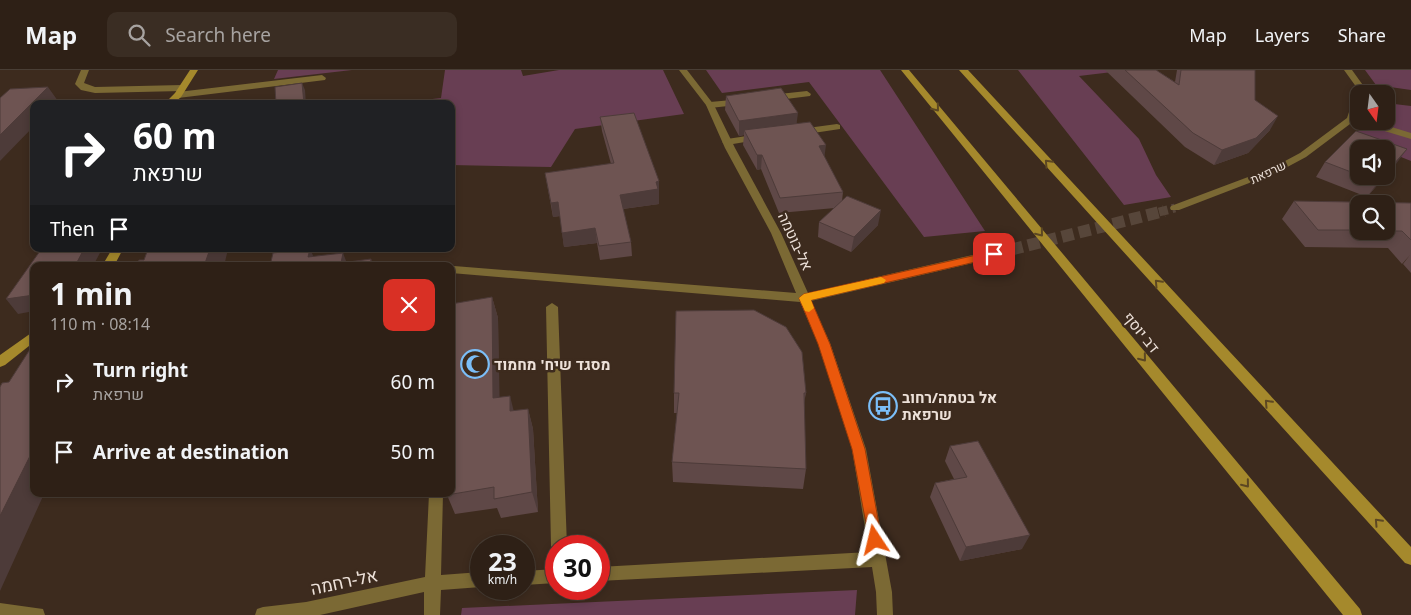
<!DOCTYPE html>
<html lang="en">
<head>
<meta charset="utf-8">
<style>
	:root { --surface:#2e2016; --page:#3a2d23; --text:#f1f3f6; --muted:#a7a3a1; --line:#493e35 }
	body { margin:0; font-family:"Noto Sans",Heebo,sans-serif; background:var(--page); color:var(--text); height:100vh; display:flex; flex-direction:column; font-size:19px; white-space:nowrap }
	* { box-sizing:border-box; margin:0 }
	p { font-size:16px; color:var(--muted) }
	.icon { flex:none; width:28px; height:28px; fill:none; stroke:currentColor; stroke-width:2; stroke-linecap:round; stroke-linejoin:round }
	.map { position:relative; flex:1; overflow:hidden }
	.details { position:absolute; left:30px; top:192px; width:425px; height:235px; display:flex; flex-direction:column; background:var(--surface); border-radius:10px; box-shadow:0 2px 8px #0003,0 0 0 1px var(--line) }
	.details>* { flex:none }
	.banner { position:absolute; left:30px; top:30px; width:425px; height:152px; border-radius:10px; box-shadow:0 2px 8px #0003,0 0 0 1px var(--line); background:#202124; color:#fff; overflow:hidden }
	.needle { width:32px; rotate:166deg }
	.controls { position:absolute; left:1350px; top:15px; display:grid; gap:10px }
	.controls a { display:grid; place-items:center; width:45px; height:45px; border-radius:10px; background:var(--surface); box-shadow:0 2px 8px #0003,0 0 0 1px var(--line); font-size:25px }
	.speed { position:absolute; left:470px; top:465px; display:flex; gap:10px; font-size:25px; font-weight:700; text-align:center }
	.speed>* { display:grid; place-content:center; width:65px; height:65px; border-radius:50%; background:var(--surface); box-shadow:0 2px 8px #0003,0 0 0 1px var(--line); line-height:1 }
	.speed small { font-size:12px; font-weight:400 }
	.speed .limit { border:8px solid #d22; background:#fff; color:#111 }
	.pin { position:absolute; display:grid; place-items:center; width:42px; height:42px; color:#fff; margin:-21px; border-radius:10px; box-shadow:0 2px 8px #0006 }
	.me { position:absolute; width:55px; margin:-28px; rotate:350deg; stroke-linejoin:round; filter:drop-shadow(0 0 4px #0008) }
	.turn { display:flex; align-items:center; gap:18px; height:105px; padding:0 20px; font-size:22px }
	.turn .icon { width:65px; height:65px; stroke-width:2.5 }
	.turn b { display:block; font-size:35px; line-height:42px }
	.then { display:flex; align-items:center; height:48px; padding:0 20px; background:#0003; gap:10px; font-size:19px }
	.round { display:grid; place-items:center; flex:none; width:52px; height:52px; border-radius:10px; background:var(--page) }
	.head { display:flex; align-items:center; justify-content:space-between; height:85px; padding:0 20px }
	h1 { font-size:30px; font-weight:700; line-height:38px }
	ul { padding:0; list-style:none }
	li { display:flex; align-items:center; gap:15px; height:70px; padding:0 20px }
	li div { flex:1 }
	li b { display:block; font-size:19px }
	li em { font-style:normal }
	header { display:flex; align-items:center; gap:30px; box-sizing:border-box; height:70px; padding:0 25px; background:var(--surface); border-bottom:1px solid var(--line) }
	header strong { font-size:24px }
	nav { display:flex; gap:28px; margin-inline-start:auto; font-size:18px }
	.search { width:350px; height:45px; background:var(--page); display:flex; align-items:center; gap:12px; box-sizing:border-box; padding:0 18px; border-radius:10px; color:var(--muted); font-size:19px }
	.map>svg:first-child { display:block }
	.green { fill:#683e53 }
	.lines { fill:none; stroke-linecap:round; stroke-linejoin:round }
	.street-tunnel-far1 { stroke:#57463a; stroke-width:9; stroke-dasharray:9 4.5; stroke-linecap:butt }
	.street-tunnel { stroke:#57463a; stroke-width:12; stroke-dasharray:12 5.5; stroke-linecap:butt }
	.lane { fill:#7b6934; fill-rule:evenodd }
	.street { fill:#7b6934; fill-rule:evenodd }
	.secondary { fill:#a5892c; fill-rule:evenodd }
	.wall { fill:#5f4847; fill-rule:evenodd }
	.shaded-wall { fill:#4d3b39 }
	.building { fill:#6e5452; stroke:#4d3b39 }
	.oneway { stroke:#5c4722 }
	.route { fill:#ea580c; stroke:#983908 }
	.slow { fill:#f59e0b }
	.labels { text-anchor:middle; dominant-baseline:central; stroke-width:5; stroke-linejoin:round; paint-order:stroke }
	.far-street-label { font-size:12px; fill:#ede1d9; stroke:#3d2b1e }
	.street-label { font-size:15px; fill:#ede1d9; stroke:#3d2b1e }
	.poi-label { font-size:15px; font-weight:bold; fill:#ede1d9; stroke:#3d2b1e; text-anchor:start }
	.near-street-label { font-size:18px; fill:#ede1d9; stroke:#3d2b1e }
</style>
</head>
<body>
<header>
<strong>Map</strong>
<div class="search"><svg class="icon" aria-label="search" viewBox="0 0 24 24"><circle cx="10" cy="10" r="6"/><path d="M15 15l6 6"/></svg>Search here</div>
<nav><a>Map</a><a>Layers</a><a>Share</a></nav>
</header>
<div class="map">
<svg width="1411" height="545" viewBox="0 0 1411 545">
	<rect width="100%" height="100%" fill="#3d2b1e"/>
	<path class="green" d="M 278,0 L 352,0 L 274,9 Z
		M 445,0 L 521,0 L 523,6 L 559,0 L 663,0 L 684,44 L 575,59 L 551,97 L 451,95 L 451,34 L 389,34 L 441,28 Z
		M 706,0 L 880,0 L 985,161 L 924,167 L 809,12 L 722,23 Z
		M 1018,0 L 1129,0 L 1079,6 L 1139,69 L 1156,105 L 1171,127 L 1124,135 Z
		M 1365,0 L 1411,0 L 1411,20 L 1376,15 Z
		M 1386,33 L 1411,36 L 1411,91 L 1386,81 L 1386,79 L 1354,68 L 1365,51 L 1386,51 Z
		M 857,520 L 855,545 L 461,545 L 462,538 Z"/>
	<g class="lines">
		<path class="street-tunnel-far1" d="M 1159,142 L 1175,138"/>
		<path class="street-tunnel" d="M 994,184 L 1164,141"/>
		<path class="lane" d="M 81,0 L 89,0 L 84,13 L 95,17 L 182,15 L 186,18 L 182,21 L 95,23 L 81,20 L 75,14 Z
			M 807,21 L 811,24 L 810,26 L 770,31 L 766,28 L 770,25 Z
			M 743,29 L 746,30 L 746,34 L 710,38 L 706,35 L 710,32 Z
			M 837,54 L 840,55 L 840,59 L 800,65 L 795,62 L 800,59 Z
			M 760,64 L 763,65 L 763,69 L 727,75 L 722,72 L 727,69 Z
			M 552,233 L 558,237 L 567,476 L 556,476 L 556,482 L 551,476 L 546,237 Z"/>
		<path class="street" d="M 679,0 L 687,0 L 714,35 L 735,78 L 781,163 L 808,223 L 994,180 L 1000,184 L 994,188 L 811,231 L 830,273 L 866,379 L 892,522 L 893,545 L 877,545 L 876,522 L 872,497 L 599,511 L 599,497 L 869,482 L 852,379 L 818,273 L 800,232 L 451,203 L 451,197 L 454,196 L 796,223 L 771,163 L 725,78 L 706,35 Z
			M 1344,0 L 1352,0 L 1365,18 L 1363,24 L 1359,24 L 1359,39 L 1354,51 L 1306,87 L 1278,102 L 1179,140 L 1171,140 L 1170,138 L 1171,136 L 1272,98 L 1300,83 L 1347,48 L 1357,18 Z
			M 322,5 L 326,8 L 325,10 L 178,28 L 174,25 L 178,22 Z
			M 1359,49 L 1359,51 L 1372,51 L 1411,63 L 1411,69 L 1358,53 L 1356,51 Z
			M 429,424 L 443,424 L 441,505 L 481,502 L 481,517 L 441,520 L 440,545 L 424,545 L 424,522 L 320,545 L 255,545 L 257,539 L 263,537 L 306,532 L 425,507 Z
			M 556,499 L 556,513 L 524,515 L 524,501 Z
			M 0,533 L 43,539 L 45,545 L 0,545 Z"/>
		<path class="secondary" d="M 190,0 L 198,0 L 181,27 L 173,34 L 164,34 L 175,23 Z
			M 901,0 L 909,0 L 1360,539 L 1362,545 L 1343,545 Z
			M 959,0 L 968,0 L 1411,477 L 1411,495 L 1405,493 Z
			M 112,179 L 123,179 L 114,196 L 102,196 Z
			M 34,261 L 34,272 L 5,295 L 0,297 L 0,285 Z"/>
	</g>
	<path class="wall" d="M 1105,0 L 1156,0 L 1175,12 L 1177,0 L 1255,0 L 1255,30 L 1270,60 L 1248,83 L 1214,95 L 1185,77 Z
		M 726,26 L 797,53 L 824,87 L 843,122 L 842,131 L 878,155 L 851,182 L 818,167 L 819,152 L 835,138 L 779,143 L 761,99 L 757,100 L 743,75 L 744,65 L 739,66 L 725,40 Z
		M 600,47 L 659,111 L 659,134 L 623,139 L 631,172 L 632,186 L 600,190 L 597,173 L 564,177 L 560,146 L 553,147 L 545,103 L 611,94 L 602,61 Z
		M 1356,61 L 1407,79 L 1386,105 L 1386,79 L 1359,79 L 1359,106 L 1385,106 L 1367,127 L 1316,107 L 1325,92 Z
		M 1294,131 L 1411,133 L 1411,203 L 1403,194 L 1410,185 L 1402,194 L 1388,178 L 1305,177 L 1282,149 ZM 1359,134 L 1386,134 L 1386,161 L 1359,161 Z
		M 492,227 L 498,248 L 499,327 L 514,341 L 528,339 L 533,359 L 538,442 L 501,448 L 497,438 L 455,444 L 447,425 Z
		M 674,323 L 806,323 L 804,333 L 806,399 L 803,419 L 673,412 L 672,392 L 677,343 L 674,343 Z
		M 950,376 L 1022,479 L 960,491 L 930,427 L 935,413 L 954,409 L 945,391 Z"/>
	<path class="shaded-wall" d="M 302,13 L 305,20 L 306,34 L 304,34 Z
		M 48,17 L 58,31 L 55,34 L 34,34 L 34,56 L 0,91 L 0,65 Z
		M 798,43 L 796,58 L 744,60 L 744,65 L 739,66 L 739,51 Z
		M 1278,46 L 1270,60 L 1248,83 L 1214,95 L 1222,80 Z
		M 826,75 L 824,90 L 819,76 Z
		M 1407,79 L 1396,94 L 1386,105 L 1386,103 Z
		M 757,85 L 762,85 L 761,99 L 757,100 Z
		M 1383,106 L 1385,106 L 1367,127 L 1378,112 Z
		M 659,111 L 659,134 L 622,139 L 620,125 Z
		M 558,132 L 560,146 L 553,147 L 551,133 Z
		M 881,140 L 878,155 L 851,182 L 854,167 Z
		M 595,158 L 597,173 L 564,177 L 562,163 Z
		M 84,179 L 102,179 L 93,196 L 75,196 Z
		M 210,179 L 228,179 L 224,196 L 204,196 Z
		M 310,179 L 317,194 L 308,187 Z
		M 343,183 L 348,196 L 341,193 Z
		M 371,189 L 374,196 L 370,196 Z
		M 34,225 L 34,241 L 18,244 L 6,229 Z
		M 492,227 L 498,248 L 500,349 L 493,328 Z
		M 510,326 L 515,346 L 510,341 Z
		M 528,339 L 533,359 L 538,442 L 532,422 Z
		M 34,378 L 34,424 L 44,424 L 0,521 L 0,446 Z
		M 1030,465 L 1022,479 L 960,491 L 966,477 Z"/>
	<path class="building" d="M 1125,0 L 1156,0 L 1179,15 L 1181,0 L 1255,0 L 1255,30 L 1278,46 L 1256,68 L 1222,80 L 1193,63 Z
		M 302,13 L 304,34 L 276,34 L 275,17 Z
		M 48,17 L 0,65 L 0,28 L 10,19 Z
		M 781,18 L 798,43 L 739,51 L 726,26 Z
		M 634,43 L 659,111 L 656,112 L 658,119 L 620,125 L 631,172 L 599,176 L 595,158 L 562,163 L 558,132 L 551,133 L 545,103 L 614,93 L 600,47 Z
		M 810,52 L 826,75 L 819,76 L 843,122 L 780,128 L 762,85 L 757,85 L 744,60 Z
		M 1356,61 L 1407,79 L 1386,103 L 1386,79 L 1359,79 L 1359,105 L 1325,92 Z
		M 1362,106 L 1383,106 L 1378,112 Z
		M 847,126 L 881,140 L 854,167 L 819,152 Z
		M 1294,131 L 1411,133 L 1411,170 L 1402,161 L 1386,161 L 1386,134 L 1359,134 L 1359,160 L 1318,160 Z
		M 36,179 L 84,179 L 75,196 L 34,196 L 34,225 L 6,229 L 40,181 L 34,181 Z
		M 148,179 L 210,179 L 204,196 L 136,196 L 139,190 L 144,190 Z
		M 307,179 L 310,179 L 308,187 L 343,183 L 341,193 L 371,189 L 370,196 L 270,196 L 273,183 Z
		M 492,227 L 493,328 L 510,326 L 510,341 L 528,339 L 532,422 L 494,429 L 494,417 L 447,425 L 447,424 L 451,424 L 451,234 Z
		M 754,240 L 786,257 L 802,282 L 806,323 L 804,323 L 806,399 L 672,392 L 679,323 L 674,323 L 676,241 Z
		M 34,273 L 34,378 L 0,446 L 0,317 L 2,313 L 9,312 Z
		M 978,371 L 1030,465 L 966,477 L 935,413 L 967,407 L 950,376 Z"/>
	<defs><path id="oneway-chevron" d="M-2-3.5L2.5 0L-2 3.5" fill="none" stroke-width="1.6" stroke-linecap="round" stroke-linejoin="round" transform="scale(1.25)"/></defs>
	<g class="oneway">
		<use href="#oneway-chevron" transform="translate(936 38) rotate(51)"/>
		<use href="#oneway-chevron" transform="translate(1048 93) rotate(-133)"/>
		<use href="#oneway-chevron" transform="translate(1040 163) rotate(51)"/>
		<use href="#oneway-chevron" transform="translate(1158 213) rotate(-133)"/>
		<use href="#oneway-chevron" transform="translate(1143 288) rotate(51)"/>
		<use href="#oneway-chevron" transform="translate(1268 333) rotate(-133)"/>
		<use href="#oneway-chevron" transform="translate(1246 414) rotate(51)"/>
		<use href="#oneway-chevron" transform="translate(1378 452) rotate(-133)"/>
	</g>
	<path class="route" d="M 994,181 L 999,184 L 997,187 L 811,230 L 830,274 L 865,379 L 882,470 L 880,475 L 875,477 L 870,475 L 852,379 L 818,274 L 799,228 L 804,224 Z"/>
	<path class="slow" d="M 881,207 L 886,210 L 884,213 L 811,230 L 814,238 L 809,242 L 805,241 L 799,228 L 804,224 Z"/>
	<defs>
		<symbol id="mosque-ring" viewBox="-11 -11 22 22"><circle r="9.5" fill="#3d2b1e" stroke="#7bbef8" stroke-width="1.5"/><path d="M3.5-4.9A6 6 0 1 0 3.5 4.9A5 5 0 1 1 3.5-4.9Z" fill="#7bbef8"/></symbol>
		<symbol id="bus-ring" viewBox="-11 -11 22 22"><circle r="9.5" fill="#3d2b1e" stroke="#7bbef8" stroke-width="1.5"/><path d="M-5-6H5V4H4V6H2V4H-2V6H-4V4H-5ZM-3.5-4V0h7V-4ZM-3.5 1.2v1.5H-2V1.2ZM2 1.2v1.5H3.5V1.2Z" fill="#7bbef8"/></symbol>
	</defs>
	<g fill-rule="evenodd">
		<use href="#mosque-ring" x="459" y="278" width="32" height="32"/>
		<use href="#bus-ring" x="867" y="320" width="32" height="32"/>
	</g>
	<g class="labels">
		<g class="far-street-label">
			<text transform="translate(1268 102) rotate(-25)">שרפאת</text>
		</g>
		<g class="street-label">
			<text transform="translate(796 171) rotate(65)">אל-בוטמה</text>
			<text transform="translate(1142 262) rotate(51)">דב יוסף</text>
		</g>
		<g class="poi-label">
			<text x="494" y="294">מסגד שיח' מחמוד</text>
			<text x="902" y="327">אל בטמה/רחוב<tspan x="902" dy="17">שרפאת</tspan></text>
		</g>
		<g class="near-street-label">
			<text transform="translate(344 511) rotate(-12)">אל-רחמה</text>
		</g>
	</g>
</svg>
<div class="controls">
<a><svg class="needle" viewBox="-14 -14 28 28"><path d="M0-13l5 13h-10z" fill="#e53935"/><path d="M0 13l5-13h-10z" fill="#a7a3a1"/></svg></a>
<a><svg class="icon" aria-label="sound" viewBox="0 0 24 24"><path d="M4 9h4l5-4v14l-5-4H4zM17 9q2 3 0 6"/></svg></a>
<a><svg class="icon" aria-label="search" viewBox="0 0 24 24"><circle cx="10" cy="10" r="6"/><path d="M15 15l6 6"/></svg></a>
</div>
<div class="speed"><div>23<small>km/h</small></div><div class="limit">30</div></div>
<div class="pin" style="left:994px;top:184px;background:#d93025"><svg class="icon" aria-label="arrive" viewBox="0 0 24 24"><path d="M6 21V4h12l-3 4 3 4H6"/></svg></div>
<svg class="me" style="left:875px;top:470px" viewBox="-20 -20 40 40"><path d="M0-17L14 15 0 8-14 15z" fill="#ea580c" stroke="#fff" stroke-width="4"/></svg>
<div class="banner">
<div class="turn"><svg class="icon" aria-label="right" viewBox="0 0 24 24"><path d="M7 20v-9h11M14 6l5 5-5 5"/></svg><div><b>60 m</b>שרפאת</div></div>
<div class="then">Then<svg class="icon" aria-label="arrive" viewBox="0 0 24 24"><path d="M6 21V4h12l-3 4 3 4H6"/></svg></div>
</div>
<section class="details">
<div class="head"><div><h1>1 min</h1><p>110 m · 08:14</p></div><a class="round" style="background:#d93025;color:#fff"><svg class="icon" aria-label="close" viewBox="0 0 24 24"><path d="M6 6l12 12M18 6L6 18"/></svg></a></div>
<ul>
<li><svg class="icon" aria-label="right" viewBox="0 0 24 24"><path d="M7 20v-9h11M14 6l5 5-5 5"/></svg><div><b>Turn right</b><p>שרפאת</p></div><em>60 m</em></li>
<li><svg class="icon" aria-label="arrive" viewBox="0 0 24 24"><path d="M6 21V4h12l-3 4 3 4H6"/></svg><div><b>Arrive at destination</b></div><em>50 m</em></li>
</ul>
</section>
</div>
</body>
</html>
